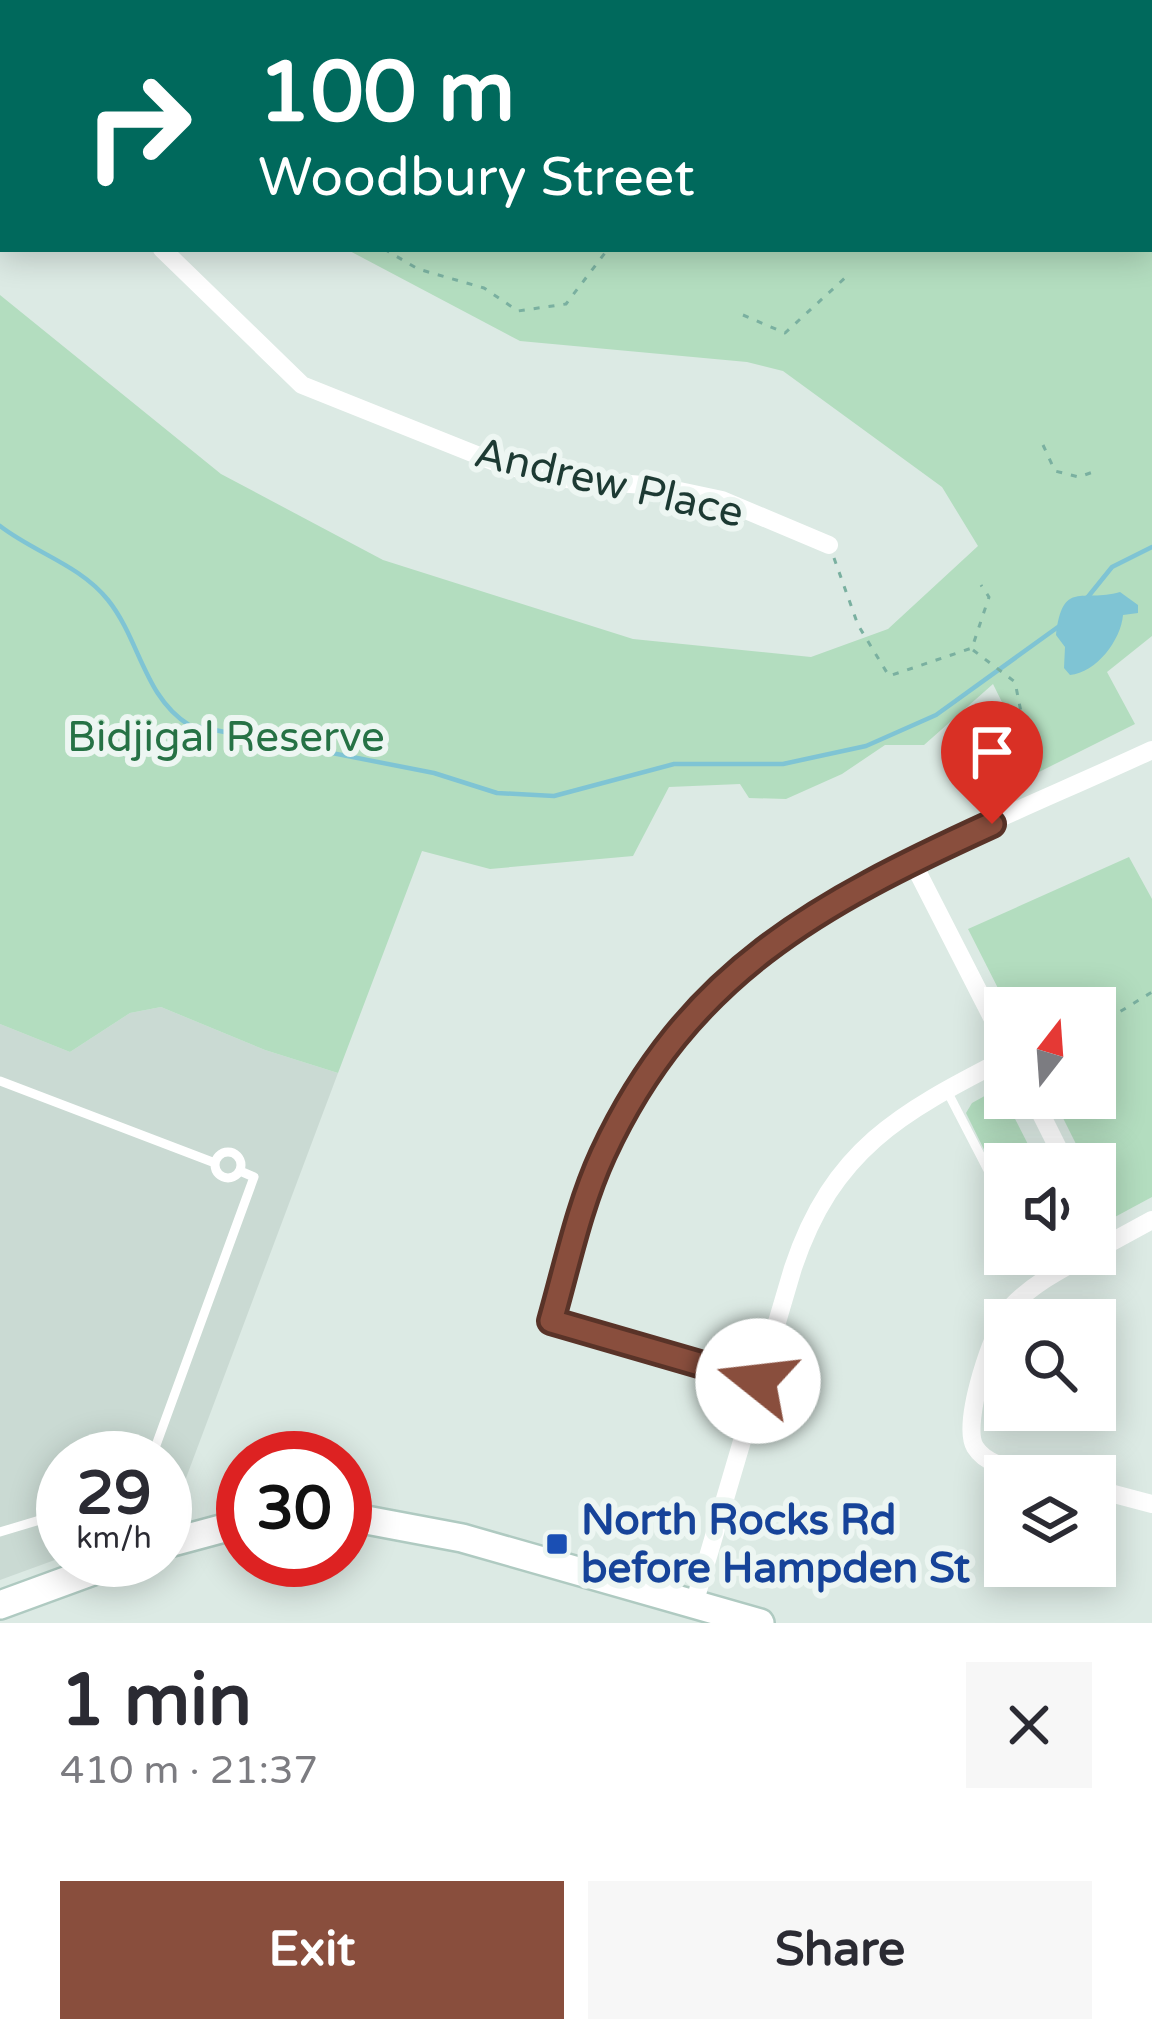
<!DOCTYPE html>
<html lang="en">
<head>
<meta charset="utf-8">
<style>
	:root { --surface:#fff; --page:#f7f7f7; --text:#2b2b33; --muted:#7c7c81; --accent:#894e3d }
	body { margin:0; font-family:"Varela Round",sans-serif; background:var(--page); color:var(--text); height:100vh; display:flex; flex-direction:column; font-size:45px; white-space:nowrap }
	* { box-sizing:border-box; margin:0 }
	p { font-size:39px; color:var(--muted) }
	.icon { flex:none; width:66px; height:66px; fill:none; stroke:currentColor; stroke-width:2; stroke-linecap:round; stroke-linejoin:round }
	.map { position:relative; height:1623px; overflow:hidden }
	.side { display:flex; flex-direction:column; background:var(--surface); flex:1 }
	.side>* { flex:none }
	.hud { position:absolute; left:0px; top:0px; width:1152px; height:252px; box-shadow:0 6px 30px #0003; background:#00695c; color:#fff; overflow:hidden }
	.needle { width:78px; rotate:17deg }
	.fabs { position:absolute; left:984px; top:987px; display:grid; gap:24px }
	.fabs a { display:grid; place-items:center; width:132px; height:132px; border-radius:0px; background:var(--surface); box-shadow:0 6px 30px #0003; font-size:60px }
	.speed { position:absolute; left:36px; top:1431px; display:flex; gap:24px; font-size:60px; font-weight:700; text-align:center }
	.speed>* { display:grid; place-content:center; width:156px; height:156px; border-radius:50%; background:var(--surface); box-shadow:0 6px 30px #0003; line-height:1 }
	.speed small { font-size:30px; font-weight:400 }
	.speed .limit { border:18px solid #d22; background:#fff; color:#111 }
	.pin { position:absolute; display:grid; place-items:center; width:102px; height:102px; color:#fff; margin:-123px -51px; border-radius:50% 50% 50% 0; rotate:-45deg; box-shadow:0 0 12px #0007 }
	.pin .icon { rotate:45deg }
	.me { position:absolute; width:132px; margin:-66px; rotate:286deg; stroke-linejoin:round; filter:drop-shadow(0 0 9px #0008) }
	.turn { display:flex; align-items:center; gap:42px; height:252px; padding:0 60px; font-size:54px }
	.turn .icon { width:156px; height:156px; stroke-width:2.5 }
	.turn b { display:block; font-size:84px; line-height:102px }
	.round { display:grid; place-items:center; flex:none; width:126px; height:126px; border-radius:0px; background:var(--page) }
	.head { display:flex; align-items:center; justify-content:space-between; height:204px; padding:0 60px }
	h1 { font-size:72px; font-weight:700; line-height:90px }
	.cta { display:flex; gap:24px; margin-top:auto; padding:24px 60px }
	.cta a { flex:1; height:138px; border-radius:0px; background:var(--accent); color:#fff; font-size:48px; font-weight:700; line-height:138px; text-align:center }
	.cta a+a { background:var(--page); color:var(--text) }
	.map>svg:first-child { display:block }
	.built { fill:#cadad3 }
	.green { fill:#b3ddbf }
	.water { fill:#7fc4d4 }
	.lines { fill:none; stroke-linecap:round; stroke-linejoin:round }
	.stream { stroke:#7fc4d4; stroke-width:4.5 }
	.secondary-casing { stroke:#afcac1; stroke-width:32 }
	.path { stroke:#7ab0a0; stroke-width:3; stroke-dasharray:6 9; stroke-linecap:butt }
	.service { stroke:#fff; stroke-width:9 }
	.minor { stroke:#fff; stroke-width:18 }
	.secondary { stroke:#fff; stroke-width:27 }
	.route-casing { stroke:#593328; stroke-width:30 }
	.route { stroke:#894e3d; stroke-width:21 }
	.transit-dot { fill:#1a4fb4; stroke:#edf6f2; stroke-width:4.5 }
	.labels { text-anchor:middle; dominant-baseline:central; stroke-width:12; stroke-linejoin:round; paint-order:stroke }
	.street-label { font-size:42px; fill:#1d3a33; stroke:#edf6f2 }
	.park-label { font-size:42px; fill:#267245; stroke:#edf6f2 }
	.transit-label { font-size:42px; font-weight:bold; fill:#164399; stroke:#edf6f2; text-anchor:start }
</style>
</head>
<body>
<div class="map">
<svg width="1152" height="1623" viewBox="0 0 1152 1623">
	<rect width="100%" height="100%" fill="#dceae4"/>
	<path class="built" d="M 161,1007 L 265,1050 L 338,1073 L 171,1518 L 165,1521 L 165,1458 L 63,1458 L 63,1557 L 0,1580 L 0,1024 L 70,1052 L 130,1013 Z"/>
	<path class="green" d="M 73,0 L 1152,0 L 1152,636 L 1107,672 L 1135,724 L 1037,773 L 993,684 L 924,745 L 885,745 L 842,774 L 786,799 L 749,798 L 740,784 L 669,787 L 633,856 L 490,869 L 422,851 L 338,1073 L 265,1050 L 161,1007 L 130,1013 L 70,1052 L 0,1024 L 0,295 L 221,474 L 383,560 L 633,639 L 811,657 L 888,629 L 978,546 L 942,487 L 783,371 L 747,362 L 520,341 L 346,249 L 1149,249 L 1149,3 Z
		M 1129,857 L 1152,899 L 1152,1197 L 1113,1218 L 1095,1183 L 1095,1164 L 1086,1164 L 1053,1098 L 1095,1098 L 1095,1008 L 1008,1008 L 968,929 Z
		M 990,1093 L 1006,1101 L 1038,1164 L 1005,1164 L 1005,1192 L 966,1113 L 972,1103 Z"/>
	<path class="water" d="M 1120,592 L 1138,605 L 1138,613 L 1123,615 C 1121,640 1096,673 1070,675 L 1064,668 L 1065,647 L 1056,635 C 1063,579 1081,603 1120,592 Z"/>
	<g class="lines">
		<path class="stream" d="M 0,526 C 35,553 80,565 108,600 C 140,640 144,697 189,725 L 434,773 L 497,793 L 554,796 L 674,764 L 783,764 L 866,746 L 936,715 L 1058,627
			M 1087,598 L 1112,567 L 1152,547"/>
		<defs>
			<path id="secondary" d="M 345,1516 L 462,1538 L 760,1623
				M 165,1544 L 243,1523
				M 0,1605 L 123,1560"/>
		</defs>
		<use href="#secondary" class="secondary-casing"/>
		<path class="path" d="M 159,0 L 160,3
			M 384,249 L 418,269 L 484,288 L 518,311 L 566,304 L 608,249
			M 743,315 L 785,333 L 846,277
			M 1043,445 L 1055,471 L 1079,477 L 1093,472
			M 834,558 L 858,625 L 889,676 L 972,648 L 989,597 L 981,585
			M 973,650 L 1015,682 L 1026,737
			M 1095,1027 L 1152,992"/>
		<path class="service" d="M 0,1081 L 215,1163
			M 946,1089 L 1005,1203
			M215 1165a13 13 0 1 1 26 0a13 13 0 1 1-26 0Z
			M 1031,1254 L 1044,1279
			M 155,1448 L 254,1177 L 240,1171
			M 138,1458 L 150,1448 L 165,1458
			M 0,1532 L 63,1513"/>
		<path class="minor" d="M 21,3 L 22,0
			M 0,44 L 3,38
			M 0,112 L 3,115
			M 162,249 L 302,385 L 502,465 L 566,479 L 656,486 L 722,500 L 829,545
			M 912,861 L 1005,1043
			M 1033,1098 L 1066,1164
			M 1095,1221 L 1107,1244
			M 1095,1251 L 1152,1220
			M 758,1381 L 551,1321 C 567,1265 579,1208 602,1155 C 710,920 934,851 1152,750
			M 1042,1476 C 1020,1470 988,1468 975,1447 C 961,1424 993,1325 1012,1306 C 1034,1283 1062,1269 1089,1254
			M 1095,1489 L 1152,1504
			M 694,1604 L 793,1268 C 833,1149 900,1113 1005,1059"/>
		<use href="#secondary" class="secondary"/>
	</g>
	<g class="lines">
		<defs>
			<path id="route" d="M 758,1381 L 551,1321 C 567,1265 579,1206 603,1154 C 687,973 819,903 992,824"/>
		</defs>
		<use href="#route" class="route-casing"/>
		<use href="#route" class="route"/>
	</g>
	<rect class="transit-dot" x="545" y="1532" width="24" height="24" rx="6"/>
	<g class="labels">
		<g class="street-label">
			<text transform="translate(609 483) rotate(13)">Andrew Place</text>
		</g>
		<g class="park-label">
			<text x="226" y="737">Bidjigal Reserve</text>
		</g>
		<g class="transit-label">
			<text x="581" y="1520">North Rocks Rd<tspan x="581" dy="48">before Hampden St</tspan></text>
		</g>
	</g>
</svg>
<div class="fabs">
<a><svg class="needle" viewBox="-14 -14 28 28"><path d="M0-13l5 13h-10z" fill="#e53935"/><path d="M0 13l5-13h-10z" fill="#7c7c81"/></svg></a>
<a><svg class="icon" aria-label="sound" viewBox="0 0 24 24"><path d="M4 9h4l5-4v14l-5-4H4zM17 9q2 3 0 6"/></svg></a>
<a><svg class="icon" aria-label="search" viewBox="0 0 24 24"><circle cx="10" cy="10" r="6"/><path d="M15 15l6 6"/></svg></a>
<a><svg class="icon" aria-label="layers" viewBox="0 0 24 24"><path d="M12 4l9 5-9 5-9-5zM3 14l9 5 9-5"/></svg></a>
</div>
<div class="speed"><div>29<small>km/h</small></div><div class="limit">30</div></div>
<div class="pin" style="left:992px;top:824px;background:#d93025"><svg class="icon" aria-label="arrive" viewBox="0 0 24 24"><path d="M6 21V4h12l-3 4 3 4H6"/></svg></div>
<svg class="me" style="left:758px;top:1381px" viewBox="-20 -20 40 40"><circle r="19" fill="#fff"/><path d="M0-13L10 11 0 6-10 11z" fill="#894e3d"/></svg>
<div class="hud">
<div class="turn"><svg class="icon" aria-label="right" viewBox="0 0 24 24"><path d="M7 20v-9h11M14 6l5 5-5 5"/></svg><div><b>100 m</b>Woodbury Street</div></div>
</div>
</div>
<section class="side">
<div class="head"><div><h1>1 min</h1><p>410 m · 21:37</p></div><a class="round"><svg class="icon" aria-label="close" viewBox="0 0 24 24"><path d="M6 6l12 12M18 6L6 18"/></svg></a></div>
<div class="cta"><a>Exit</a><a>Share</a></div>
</section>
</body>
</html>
